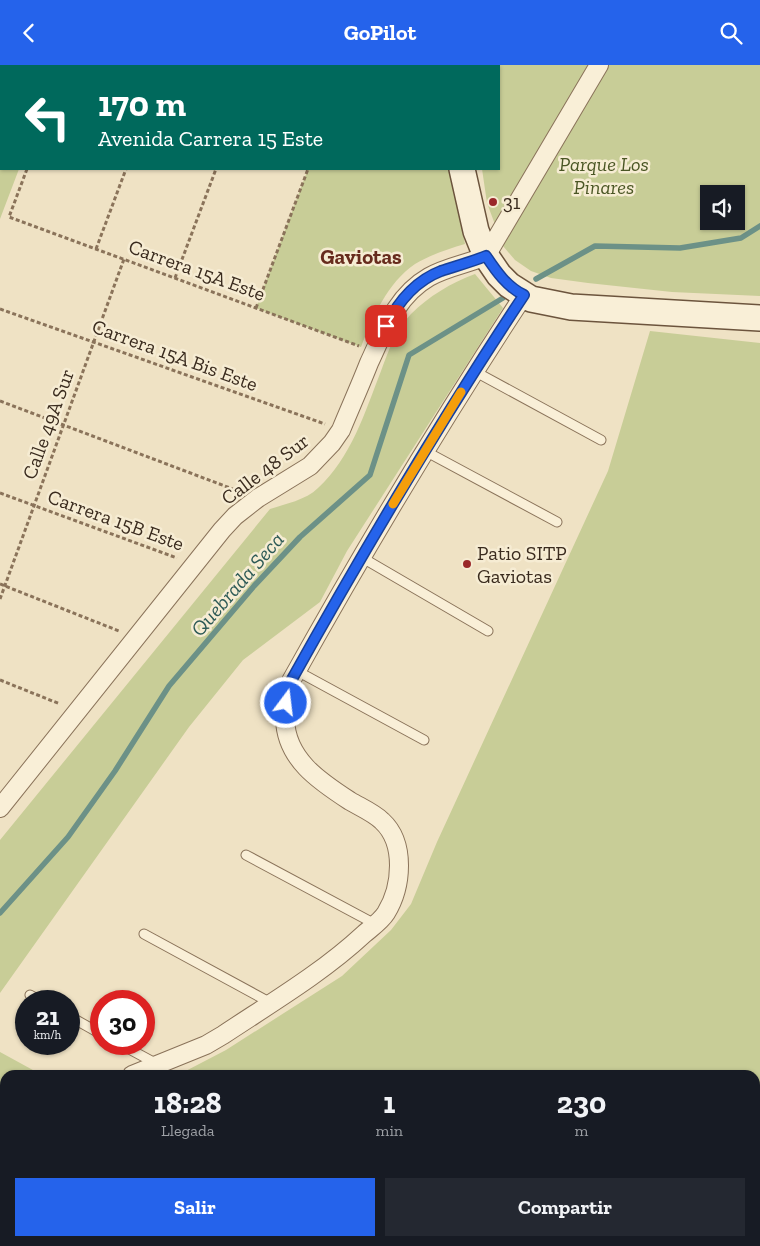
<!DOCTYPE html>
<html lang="es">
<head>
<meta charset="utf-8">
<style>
	:root { --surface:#171b24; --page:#242831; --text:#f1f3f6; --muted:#9ea1a6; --accent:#2563eb }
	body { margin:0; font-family:"Zilla Slab",serif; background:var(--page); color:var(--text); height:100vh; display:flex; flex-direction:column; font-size:19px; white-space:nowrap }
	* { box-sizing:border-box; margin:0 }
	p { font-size:16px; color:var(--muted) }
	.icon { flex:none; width:28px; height:28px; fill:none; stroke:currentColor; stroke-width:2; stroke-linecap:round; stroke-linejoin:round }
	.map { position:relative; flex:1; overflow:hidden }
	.side { position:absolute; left:0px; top:1005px; width:760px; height:176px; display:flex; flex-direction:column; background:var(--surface); border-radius:15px 15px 0 0; box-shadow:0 1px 4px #0004 }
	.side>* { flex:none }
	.banner { position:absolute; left:0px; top:0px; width:500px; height:105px; box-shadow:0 1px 4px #0004; background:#00695c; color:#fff; overflow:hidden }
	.controls { position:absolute; left:700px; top:120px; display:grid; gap:10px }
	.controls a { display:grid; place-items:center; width:45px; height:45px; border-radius:0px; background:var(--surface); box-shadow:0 1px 4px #0004; font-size:25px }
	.speed { position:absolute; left:15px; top:925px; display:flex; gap:10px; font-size:25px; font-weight:700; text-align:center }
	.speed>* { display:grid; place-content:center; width:65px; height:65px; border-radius:50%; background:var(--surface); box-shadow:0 1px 4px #0004; line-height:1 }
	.speed small { font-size:12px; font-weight:400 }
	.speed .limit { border:8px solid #d22; background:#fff; color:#111 }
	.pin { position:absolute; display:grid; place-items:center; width:42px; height:42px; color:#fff; margin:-21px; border-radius:10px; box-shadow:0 2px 8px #0006 }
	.me { position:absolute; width:55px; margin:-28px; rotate:15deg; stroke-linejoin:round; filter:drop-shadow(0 0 4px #0008) }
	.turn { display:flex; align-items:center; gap:18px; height:105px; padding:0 15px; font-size:22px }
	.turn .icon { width:65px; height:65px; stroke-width:2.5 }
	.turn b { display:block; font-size:35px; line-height:42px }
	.eta { display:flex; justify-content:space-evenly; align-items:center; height:85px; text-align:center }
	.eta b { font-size:30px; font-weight:700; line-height:35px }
	.button { display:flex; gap:10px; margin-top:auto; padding:10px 15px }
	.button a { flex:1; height:58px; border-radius:0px; background:var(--accent); color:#fff; font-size:20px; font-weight:700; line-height:58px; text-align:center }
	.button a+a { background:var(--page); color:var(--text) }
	header { display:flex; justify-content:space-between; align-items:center; height:65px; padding:0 15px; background:var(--accent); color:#fff; font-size:22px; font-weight:700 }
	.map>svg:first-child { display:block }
	.green { fill:#c8cd97; fill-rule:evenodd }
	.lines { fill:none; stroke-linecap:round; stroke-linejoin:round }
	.stream { stroke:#6c9187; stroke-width:5.5 }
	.lane-casing { stroke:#8a735a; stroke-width:11 }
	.street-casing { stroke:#8a735a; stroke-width:20 }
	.secondary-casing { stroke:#6c543d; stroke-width:28 }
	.path { stroke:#8a735a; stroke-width:3; stroke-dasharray:4 2.5; stroke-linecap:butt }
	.lane { stroke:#f9efd7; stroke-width:9 }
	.street { stroke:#f9efd7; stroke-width:18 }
	.secondary { stroke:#f9efd7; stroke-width:25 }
	.route-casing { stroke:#184099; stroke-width:12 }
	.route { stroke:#2563eb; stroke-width:9 }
	.slow { stroke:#f59e0b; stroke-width:9 }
	.poi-dot { fill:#9a282a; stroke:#f6ecd3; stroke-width:2 }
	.labels { text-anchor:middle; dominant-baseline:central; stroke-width:5; stroke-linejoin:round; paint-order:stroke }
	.park-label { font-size:20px; font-style:italic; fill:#4a5624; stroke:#f6ecd3 }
	.poi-label { font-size:20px; fill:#3a2b1e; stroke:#f6ecd3; text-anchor:start }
	.street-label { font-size:20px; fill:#3a2b1e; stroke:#f6ecd3 }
	.neighbourhood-label { font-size:21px; font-weight:bold; fill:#672b1d; stroke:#f6ecd3 }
	.water-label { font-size:21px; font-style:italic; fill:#2d5a56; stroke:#f6ecd3 }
</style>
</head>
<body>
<header><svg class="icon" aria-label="back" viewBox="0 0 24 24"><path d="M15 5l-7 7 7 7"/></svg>GoPilot<svg class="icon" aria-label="search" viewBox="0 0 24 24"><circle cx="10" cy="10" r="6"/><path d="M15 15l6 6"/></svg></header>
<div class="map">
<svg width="760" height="1181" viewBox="0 0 760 1181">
	<rect width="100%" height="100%" fill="#efe2c4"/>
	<path class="green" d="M 0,0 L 58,0 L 1,1 L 1,104 L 19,104 L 0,154 Z
		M 464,0 L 760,0 L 760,231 L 672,227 L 588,218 L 551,213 L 531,206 L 515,195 L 503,181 L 487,138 L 482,104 L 499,104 L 499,1 ZM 709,129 L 736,129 L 736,156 L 709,156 Z
		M 308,104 L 449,104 L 457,137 L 465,179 C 448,184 430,190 415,199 C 387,218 373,252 361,282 L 256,243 Z
		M 475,209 L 503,243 L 347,486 L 320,537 L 243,595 L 189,662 L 0,928 L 0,775 L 270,444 C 285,439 306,435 318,423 C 351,393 365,347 381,306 C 388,287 396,264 411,249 C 429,231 451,218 475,209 Z
		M 650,266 L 760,278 L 760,1181 L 0,1181 L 0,987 L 42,1010 L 5,1010 L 5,1176 L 755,1176 L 755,1010 L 178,1010 L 226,985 L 342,911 L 391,865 L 411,839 L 437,777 L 608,406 Z"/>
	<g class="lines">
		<path class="stream" d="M 536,214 L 595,181 L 680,183 L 741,173 L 760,161
			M 0,848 L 68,772 L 115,706 L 169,621 L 254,521 L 300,472 L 370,410 L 409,290 L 503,233
			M 755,1104 L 760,1094
			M 726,1181 L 727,1176"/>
		<defs>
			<path id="lane" d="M 474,306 L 601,375
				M 425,386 L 557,457
				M 361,492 L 488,566
				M 297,606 L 424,675
				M 246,790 L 375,859
				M 144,869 L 271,938
				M 30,930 L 41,936
				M 69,951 L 101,969
				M 120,979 L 157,999"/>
			<path id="street" d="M 0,743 L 222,465 L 235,451 L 258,433 L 310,401 L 332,378 L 341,365 C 350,343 360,321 369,298 C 384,266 396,231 429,212 C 446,202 467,199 486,191 L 599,0
				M 132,1010 L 206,980 L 223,970 C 271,938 322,908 364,869 C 371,863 381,856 386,848 C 402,822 406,778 382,756 C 374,748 360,742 350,736 C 319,716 286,694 285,654 C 284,641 288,629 291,616 C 364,485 441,356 524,230
				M 0,1055 L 5,1053"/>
			<path id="secondary" d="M 442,0 L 442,1
				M 462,104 L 476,166 L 486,191 L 499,210 L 509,220 L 531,234 L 571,242 L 760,253"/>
		</defs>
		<use href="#lane" class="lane-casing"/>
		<use href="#street" class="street-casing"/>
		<use href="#secondary" class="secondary-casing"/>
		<path class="path" d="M 65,1 L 66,0
			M 165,1 L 166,0
			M 254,1 L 255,0
			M 345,1 L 346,0
			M 27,104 L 9,152 L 359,281
			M 96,184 L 126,104
			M 175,213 L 216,104
			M 256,243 L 308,104
			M 0,244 L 325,359
			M 0,336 L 238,426
			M 0,428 L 177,493
			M 0,519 L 119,566
			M 0,534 L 124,194
			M 0,615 L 60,639"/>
		<use href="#lane" class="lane"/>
		<use href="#street" class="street"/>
		<use href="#secondary" class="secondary"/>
	</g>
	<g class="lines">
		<defs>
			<path id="route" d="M 286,638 L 291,616 C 364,485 441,355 524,230 C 507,222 496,206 486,191 C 471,197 456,201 441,206 C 415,216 398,237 386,261"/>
		</defs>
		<use href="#route" class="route-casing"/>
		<use href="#route" class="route"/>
		<path class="slow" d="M 393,439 L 461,327"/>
	</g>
	<g class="poi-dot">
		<circle cx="493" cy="137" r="5"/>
		<circle cx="467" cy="499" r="5"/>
	</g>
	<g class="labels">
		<g class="park-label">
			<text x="604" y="99">Parque Los<tspan x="604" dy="23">Pinares</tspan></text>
		</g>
		<g class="poi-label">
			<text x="503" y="137">31</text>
			<text x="477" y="488">Patio SITP<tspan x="477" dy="23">Gaviotas</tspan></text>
		</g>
		<g class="street-label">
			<text transform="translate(197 205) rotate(20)">Carrera 15A Este</text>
			<text transform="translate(175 290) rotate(20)">Carrera 15A Bis Este</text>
			<text transform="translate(48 359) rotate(-70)">Calle 49A Sur</text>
			<text transform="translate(265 404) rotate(-37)">Calle 48 Sur</text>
			<text transform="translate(116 455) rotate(20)">Carrera 15B Este</text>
		</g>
		<g class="neighbourhood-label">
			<text x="361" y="191">Gaviotas</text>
		</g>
		<g class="water-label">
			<text transform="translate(237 519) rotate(-49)">Quebrada Seca</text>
		</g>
	</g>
</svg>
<div class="controls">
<a><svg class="icon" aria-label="sound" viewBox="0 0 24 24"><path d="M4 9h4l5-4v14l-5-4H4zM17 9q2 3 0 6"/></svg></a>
</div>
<div class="speed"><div>21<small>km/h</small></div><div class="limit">30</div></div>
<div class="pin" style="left:386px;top:261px;background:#d93025"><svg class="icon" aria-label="arrive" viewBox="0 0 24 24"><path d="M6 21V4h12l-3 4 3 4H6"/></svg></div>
<svg class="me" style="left:286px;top:638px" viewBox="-20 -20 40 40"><circle r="17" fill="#2563eb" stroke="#fff" stroke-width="3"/><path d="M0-11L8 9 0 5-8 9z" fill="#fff"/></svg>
<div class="banner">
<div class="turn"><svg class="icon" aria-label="left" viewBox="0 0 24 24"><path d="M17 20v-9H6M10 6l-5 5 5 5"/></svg><div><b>170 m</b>Avenida Carrera 15 Este</div></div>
</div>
<section class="side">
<div class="eta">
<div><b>18:28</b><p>Llegada</p></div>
<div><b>1</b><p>min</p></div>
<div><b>230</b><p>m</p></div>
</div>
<div class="button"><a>Salir</a><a>Compartir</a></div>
</section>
</div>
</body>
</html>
